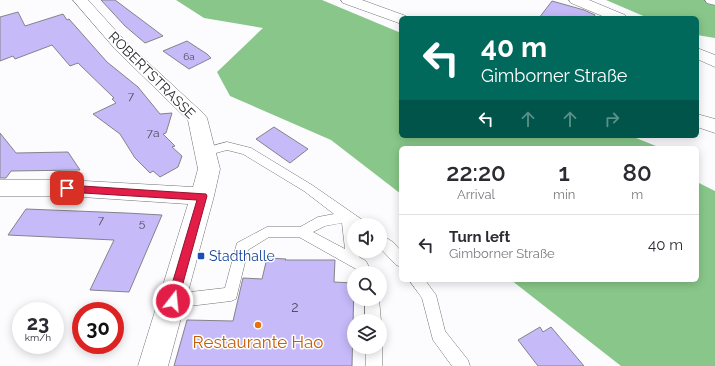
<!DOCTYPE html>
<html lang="en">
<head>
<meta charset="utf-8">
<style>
	:root { --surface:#fff; --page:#f7f7f7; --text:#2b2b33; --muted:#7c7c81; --line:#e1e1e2 }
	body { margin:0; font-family:Raleway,sans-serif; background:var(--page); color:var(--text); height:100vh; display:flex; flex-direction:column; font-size:15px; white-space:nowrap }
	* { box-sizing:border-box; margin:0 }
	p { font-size:13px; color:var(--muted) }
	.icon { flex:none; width:22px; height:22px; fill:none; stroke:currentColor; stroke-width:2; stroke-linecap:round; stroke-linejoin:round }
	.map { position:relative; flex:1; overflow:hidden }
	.panel { position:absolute; left:399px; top:146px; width:300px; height:136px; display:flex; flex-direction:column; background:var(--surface); border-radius:6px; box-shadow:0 2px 10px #0003 }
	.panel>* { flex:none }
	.top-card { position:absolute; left:399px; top:16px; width:300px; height:122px; border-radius:6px; box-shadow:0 2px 10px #0003; background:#00695c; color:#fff; overflow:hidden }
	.tools { position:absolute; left:347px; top:218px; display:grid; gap:8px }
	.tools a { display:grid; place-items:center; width:40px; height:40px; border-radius:50%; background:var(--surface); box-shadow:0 2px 10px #0003; font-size:20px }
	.speed { position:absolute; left:12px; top:302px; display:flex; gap:8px; font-size:20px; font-weight:700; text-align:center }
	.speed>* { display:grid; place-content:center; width:52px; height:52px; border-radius:50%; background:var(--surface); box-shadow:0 2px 10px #0003; line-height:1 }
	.speed small { font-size:10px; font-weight:400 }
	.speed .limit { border:6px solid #d22; background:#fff; color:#111 }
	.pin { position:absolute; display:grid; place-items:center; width:34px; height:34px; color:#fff; margin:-17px; border-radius:8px; box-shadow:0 2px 6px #0006 }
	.me { position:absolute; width:44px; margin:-22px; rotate:16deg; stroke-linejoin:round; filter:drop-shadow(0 0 3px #0008) }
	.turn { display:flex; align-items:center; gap:14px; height:84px; padding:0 16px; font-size:18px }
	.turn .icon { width:52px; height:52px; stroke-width:2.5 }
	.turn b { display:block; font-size:28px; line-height:34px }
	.lanes { display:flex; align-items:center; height:38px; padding:0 16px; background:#0003; justify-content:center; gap:20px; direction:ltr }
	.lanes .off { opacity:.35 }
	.eta { display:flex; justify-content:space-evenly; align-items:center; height:68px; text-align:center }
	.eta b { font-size:24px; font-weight:600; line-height:28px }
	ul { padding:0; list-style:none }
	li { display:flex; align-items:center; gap:12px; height:60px; padding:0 16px; border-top:1px solid var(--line) }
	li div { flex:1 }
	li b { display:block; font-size:15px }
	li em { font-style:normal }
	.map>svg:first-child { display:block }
	.forest { fill:#88c789 }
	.building { fill:#c6baf8; stroke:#848389 }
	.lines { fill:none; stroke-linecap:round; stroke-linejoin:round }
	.service-casing { stroke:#727177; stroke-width:1 }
	.minor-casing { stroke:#727177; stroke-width:1 }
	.tertiary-casing { stroke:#727177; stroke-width:1 }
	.service { fill:#fff; fill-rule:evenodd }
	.minor { fill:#fff; fill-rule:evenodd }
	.tertiary { fill:#fff; fill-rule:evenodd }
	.route { fill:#e11d48; stroke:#92132f }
	.transit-dot { fill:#1a4fb4; stroke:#fff; stroke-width:1.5 }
	.food-dot { fill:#e8710a; stroke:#fff; stroke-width:1.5 }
	.labels { text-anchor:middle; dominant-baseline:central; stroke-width:3; stroke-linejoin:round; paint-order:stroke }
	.far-number-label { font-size:10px; fill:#514d5f }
	.number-label { font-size:12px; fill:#514d5f }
	.street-label { font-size:14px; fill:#2a292c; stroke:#fff }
	.transit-label { font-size:14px; fill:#164399; stroke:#fff; text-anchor:start }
	.near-number-label { font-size:14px; fill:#514d5f }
	.near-food-label { font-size:17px; fill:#c56008; stroke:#fff }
</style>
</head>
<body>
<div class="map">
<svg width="715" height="366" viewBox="0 0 715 366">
	<rect width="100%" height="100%" fill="#fcfbfe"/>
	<path class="forest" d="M 176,0 L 322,0 L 401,33 L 401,136 L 631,136 L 661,148 L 401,148 L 401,194 L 331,140 L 230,96 L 217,72 L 263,28 L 204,18 Z
		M 606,0 L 715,0 L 715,38 L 697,35 L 697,18 L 648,18 Z
		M 697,182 L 715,191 L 715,366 L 621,366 L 511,280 L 697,280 Z"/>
	<path class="building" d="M 101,0 L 115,0 L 163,36 L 145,43 L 125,26 Z
		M 552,1 L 584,10 L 595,15 L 594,18 L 539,18 Z
		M 18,12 L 25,26 L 63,14 L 67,20 L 69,19 L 107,62 L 138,87 L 160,114 L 172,113 L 166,133 L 163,134 L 175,146 L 172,147 L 182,156 L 178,167 L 160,177 L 153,171 L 150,173 L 135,158 L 120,134 L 93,114 L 116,103 L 112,99 L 114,98 L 78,63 L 70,66 L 52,45 L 15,59 L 13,56 L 0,61 L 0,17 Z
		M 187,41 L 207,54 L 211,58 L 189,69 L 163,51 Z
		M 274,127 L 308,149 L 290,163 L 256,139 Z
		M 0,133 L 16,153 L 68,152 L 80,170 L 11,171 L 6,178 L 0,178 Z
		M 26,209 L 126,213 L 162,215 L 129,292 L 90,290 L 114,240 L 8,235 Z
		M 267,258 L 286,259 L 285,260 L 335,260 L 334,282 L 354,283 L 352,366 L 174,366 L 187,320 L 233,321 L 243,278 L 262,279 Z
		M 540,327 L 543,332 L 551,327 L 584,366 L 538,366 L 518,340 Z"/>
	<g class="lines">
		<defs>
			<path id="service" d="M 227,142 L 251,148 L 312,185 L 364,221 L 365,225 L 354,225 L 354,251 L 359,251 L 359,257 L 366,261 L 372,273 L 358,273 L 356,269 L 299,237 L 269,237 L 248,250 L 236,299 L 231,301 L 173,308 L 168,306 L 166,301 L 168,296 L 173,294 L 225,288 L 237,243 L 267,227 L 300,227 L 318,217 L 334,214 L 304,191 L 243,154 L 227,150 L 205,156 L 201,155 L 199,152 L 201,149 ZM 342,223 L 345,249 L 313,232 L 325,226 Z
				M 380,234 L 393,242 L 401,251 L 401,267 L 396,265 L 380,248 Z
				M 409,280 L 425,280 L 436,295 L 445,331 L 468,360 L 470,366 L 452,366 L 433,340 L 422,298 Z
				M 365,299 L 379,299 L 381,321 L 380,322 L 380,321 L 365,321 Z
				M 380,342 L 382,347 L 382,366 L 366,366 L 366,347 L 380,347 Z"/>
			<path id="minor" d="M 73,0 L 88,0 L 127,43 L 204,114 L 207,118 L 220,169 L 214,196 L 168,366 L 138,366 L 188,204 L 67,196 L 0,196 L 0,180 L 67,180 L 193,187 L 198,169 L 188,120 L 115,49 Z
				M 569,0 L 589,0 L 625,15 L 627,18 L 607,18 L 571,3 Z
				M 705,0 L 715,0 L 715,5 L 707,3 Z
				M 697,48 L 715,55 L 715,67 L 697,59 Z"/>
			<path id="tertiary" d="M 341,0 L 362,0 L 406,16 L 408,18 L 401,18 L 401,24 L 396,22 L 343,3 Z
				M 697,114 L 715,119 L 715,133 L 697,127 Z"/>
		</defs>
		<use href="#service" class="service-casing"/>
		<use href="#minor" class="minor-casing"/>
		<use href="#tertiary" class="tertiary-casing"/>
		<use href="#service" class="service"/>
		<use href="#minor" class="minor"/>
		<use href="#tertiary" class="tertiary"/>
	</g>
	<path class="route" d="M 67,185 L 206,194 L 207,196 L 177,305 L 173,306 L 169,305 L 167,301 L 197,200 L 67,192 L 62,188 Z"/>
	<rect class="transit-dot" x="197" y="252" width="8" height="8" rx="2"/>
	<circle class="food-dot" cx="258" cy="325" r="4"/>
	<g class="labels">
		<g class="far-number-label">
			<text x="189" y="56">6a</text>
		</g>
		<g class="number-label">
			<text x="131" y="96">7</text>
			<text x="153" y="133">7a</text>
			<text x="101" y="220">7</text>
			<text x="142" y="223">5</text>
		</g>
		<g class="street-label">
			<text transform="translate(152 75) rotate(45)">ROBERTSTRASSE</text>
		</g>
		<g class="transit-label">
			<text x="209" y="256">Stadthalle</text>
		</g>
		<g class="near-number-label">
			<text x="295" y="307">2</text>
		</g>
		<g class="near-food-label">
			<text x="258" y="342">Restaurante Hao</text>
		</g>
	</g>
</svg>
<div class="tools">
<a><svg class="icon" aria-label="sound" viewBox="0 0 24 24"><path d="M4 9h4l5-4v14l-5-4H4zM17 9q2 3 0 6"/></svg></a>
<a><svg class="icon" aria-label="search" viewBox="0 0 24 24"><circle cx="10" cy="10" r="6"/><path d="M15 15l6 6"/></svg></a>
<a><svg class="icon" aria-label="layers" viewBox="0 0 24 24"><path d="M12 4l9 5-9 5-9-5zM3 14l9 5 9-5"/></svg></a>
</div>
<div class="speed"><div>23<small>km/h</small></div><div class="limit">30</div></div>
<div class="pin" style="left:67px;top:188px;background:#d93025"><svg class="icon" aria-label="arrive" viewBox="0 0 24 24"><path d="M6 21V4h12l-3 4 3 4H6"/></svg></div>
<svg class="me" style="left:173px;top:301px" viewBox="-20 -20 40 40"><circle r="17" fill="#e11d48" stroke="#fff" stroke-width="3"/><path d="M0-11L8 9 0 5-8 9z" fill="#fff"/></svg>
<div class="top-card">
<div class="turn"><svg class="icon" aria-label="left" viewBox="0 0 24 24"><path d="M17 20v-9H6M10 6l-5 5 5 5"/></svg><div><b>40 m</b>Gimborner Straße</div></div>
<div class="lanes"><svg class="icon" aria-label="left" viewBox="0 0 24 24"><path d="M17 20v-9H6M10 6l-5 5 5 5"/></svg><svg class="icon off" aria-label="ahead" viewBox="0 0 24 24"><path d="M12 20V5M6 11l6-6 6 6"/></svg><svg class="icon off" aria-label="ahead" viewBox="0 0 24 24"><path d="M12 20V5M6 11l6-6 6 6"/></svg><svg class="icon off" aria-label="right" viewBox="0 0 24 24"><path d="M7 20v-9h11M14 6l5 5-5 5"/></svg></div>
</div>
<section class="panel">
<div class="eta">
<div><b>22:20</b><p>Arrival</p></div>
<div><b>1</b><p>min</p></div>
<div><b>80</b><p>m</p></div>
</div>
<ul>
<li><svg class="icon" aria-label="left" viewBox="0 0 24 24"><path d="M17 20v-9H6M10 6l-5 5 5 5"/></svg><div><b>Turn left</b><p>Gimborner Straße</p></div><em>40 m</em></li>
</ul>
</section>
</div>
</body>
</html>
